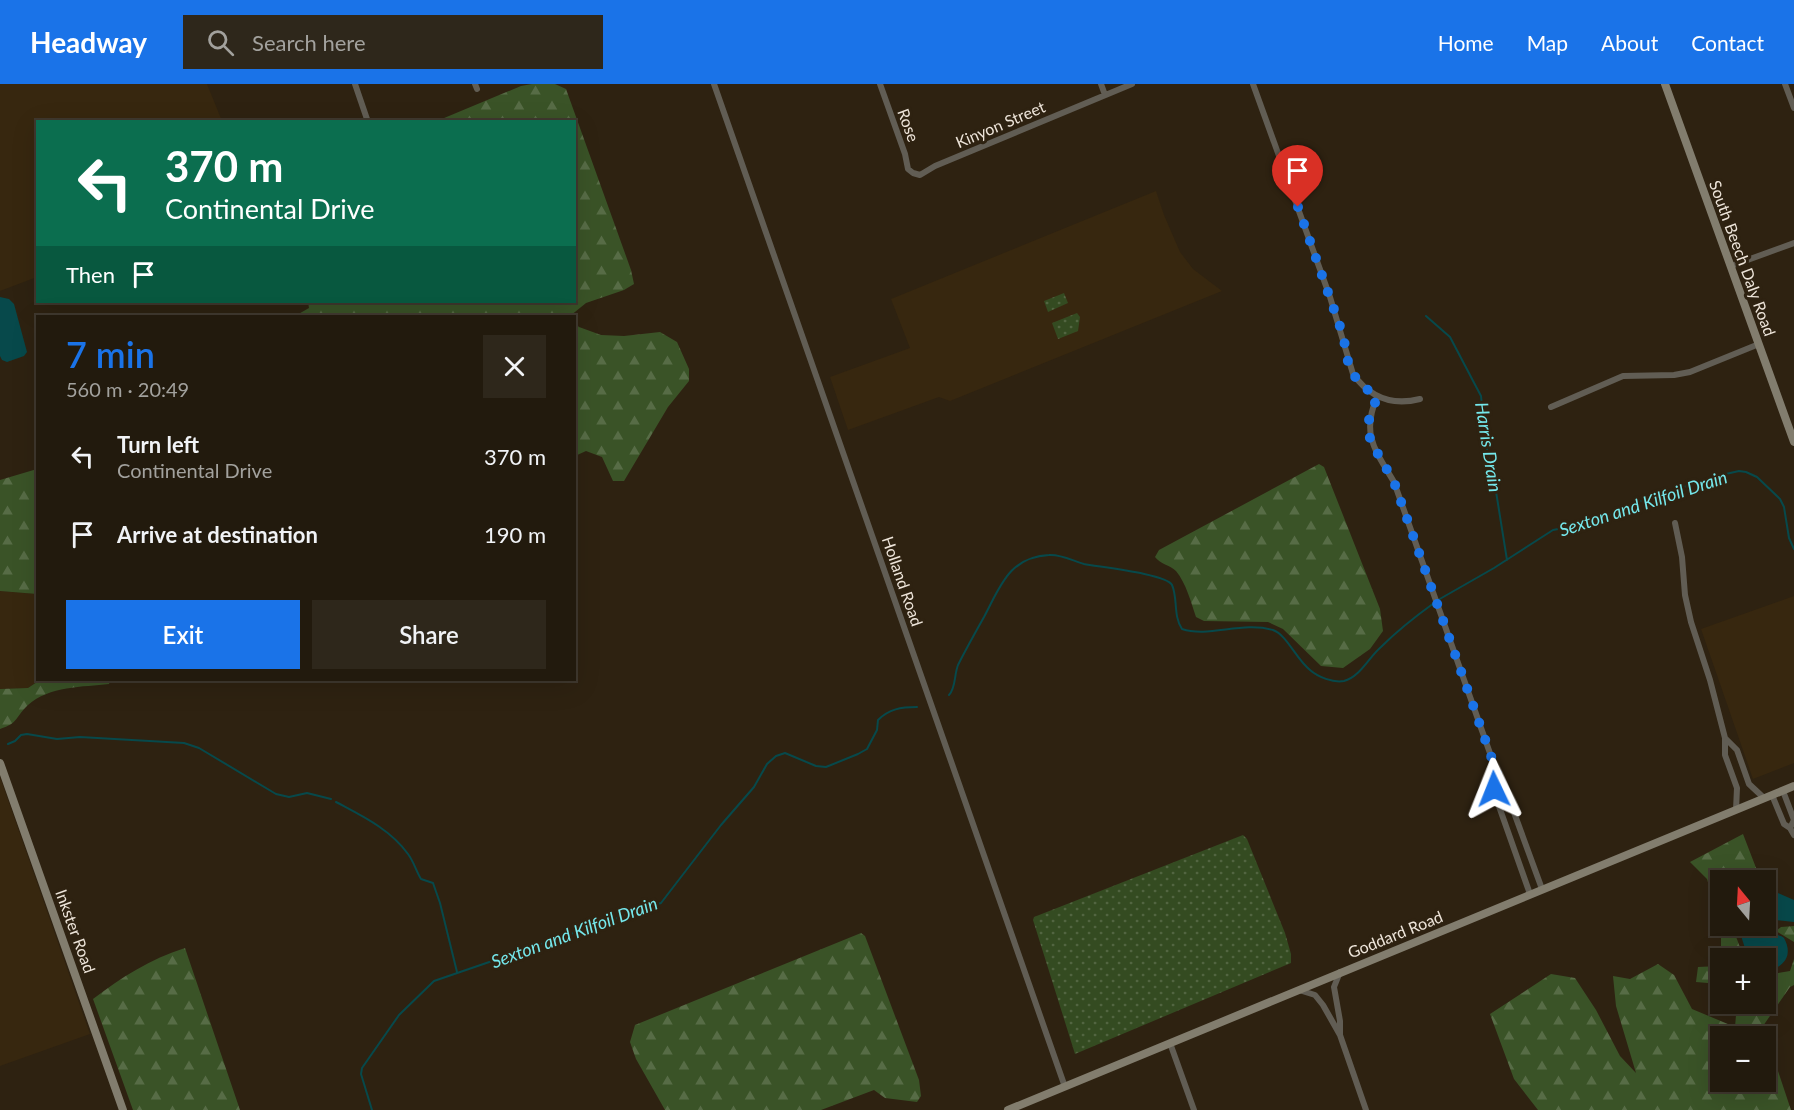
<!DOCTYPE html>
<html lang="en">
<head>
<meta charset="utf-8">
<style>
	:root { --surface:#221a0d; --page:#2e271b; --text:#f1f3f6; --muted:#a2a19d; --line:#3f382e; --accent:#1a73e8 }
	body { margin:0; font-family:Lato,sans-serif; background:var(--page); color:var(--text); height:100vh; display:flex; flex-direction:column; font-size:22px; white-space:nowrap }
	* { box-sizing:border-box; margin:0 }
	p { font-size:20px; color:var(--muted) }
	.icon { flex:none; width:33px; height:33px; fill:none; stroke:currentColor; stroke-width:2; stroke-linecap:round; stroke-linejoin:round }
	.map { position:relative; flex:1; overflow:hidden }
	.drawer { position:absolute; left:36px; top:231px; width:540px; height:366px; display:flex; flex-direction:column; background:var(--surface); border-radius:0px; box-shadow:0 6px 24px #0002,0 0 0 2px var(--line) }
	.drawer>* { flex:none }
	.top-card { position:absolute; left:36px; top:36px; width:540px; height:183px; border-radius:0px; box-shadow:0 6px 24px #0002,0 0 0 2px var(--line); background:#0b6e4f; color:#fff; overflow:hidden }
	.needle { width:39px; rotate:342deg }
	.buttons { position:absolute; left:1710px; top:786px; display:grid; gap:12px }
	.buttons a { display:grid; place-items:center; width:66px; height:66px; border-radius:0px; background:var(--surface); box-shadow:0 6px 24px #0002,0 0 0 2px var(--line); font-size:30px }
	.pin { position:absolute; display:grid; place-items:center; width:51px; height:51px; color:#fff; margin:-62px -26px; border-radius:50% 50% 50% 0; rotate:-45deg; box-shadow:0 0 6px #0007 }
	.pin .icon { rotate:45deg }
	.me { position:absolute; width:66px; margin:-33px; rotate:358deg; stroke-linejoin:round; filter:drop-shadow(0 0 4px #0008) }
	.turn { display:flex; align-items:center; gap:21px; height:126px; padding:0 30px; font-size:27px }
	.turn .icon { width:78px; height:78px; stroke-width:2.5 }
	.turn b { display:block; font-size:42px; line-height:51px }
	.then { display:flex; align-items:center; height:57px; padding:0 30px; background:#0003; gap:12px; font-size:22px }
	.round { display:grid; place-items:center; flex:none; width:63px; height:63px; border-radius:0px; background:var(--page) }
	.headline { display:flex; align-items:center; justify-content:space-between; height:102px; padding:0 30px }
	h1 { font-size:36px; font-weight:600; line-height:45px; color:var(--accent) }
	.primary-button { display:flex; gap:12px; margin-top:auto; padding:12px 30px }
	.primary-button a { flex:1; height:69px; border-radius:0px; background:var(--accent); color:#fff; font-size:24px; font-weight:600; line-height:69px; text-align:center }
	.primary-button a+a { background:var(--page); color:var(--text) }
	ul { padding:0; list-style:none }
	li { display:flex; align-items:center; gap:18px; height:78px; padding:0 30px }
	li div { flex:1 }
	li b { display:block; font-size:22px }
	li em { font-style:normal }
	header { display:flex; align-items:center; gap:36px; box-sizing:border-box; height:84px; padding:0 30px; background:var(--accent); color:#fff }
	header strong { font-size:28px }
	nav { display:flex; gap:33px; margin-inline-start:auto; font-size:21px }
	.search { width:420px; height:54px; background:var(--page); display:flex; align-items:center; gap:15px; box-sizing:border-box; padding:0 21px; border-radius:0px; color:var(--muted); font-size:22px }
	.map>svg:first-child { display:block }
	.built { fill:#37270f }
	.grass { fill:url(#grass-dots) }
	.forest { fill:url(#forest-firs); fill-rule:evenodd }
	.water { fill:#07494b }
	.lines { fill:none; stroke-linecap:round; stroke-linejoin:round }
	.stream { stroke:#07494b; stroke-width:2 }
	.street { stroke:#615d54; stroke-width:6 }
	.secondary { stroke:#827d6e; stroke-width:8 }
	.route { stroke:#1a73e8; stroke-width:10; stroke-dasharray:0 18 }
	.labels { text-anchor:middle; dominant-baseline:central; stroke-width:6; stroke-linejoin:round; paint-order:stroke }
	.street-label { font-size:16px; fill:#eee5da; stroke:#2e2211 }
	.water-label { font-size:18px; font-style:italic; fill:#75e8ec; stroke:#2e2211 }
</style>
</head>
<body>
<header>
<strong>Headway</strong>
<div class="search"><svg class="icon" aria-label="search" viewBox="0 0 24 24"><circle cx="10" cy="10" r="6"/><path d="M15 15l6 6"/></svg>Search here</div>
<nav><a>Home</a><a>Map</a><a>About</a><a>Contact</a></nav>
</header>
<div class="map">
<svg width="1794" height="1026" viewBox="0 0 1794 1026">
	<defs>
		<pattern id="grass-dots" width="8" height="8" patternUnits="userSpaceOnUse" patternTransform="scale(1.5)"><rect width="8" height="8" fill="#344b21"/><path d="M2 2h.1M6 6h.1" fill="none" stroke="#526541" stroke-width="1.8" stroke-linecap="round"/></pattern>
		<pattern id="forest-firs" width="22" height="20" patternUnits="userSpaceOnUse" patternTransform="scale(1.5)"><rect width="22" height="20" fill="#3a5327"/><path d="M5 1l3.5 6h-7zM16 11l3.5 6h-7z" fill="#576c46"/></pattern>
	</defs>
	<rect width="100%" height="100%" fill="#2e2211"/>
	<path class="built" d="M 0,0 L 207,0 L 222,37 L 38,38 L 37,193 L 0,207 Z
		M 1156,107 L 1164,131 L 1180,168 L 1193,185 L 1222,207 L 950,317 L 939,313 L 848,346 L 830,293 L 910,264 L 891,215 Z
		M 0,507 L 37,510 L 38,596 L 40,596 L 28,604 L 0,605 Z
		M 1794,512 L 1794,679 L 1753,695 L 1701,545 Z
		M 0,693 L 90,950 L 0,982 Z"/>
	<path class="grass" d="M 1064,209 L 1068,219 L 1048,228 L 1044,217 Z
		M 1077,229 L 1080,233 L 1078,247 L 1058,255 L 1052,239 Z
		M 1243,751 L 1247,755 L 1285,849 L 1291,870 L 1291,879 L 1075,970 L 1033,836 L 1034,833 Z"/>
	<path class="forest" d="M 532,0 L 555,0 L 566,5 L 631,186 L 634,200 L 624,206 L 586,219 L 570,232 L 295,232 L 309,224 L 308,218 L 574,218 L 574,38 L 437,37 L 521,2 Z
		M 574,238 L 579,243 L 601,251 L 624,252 L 660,248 L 677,258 L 689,285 L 689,297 L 668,323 L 624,397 L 613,397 L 602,373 L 586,367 L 575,372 Z
		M 1319,380 L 1324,383 L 1380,525 L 1383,547 L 1370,565 L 1343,584 L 1321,582 L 1283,545 L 1268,538 L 1204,537 L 1196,533 C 1191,518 1186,499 1176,487 C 1170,481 1160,480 1155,473 L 1159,466 Z
		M 37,385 L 37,510 L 0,507 L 0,396 Z
		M 40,596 L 110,596 L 109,600 C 83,603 49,602 28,621 C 15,633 19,639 0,645 L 0,605 L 28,604 Z
		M 1743,750 L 1758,789 L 1772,801 L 1766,808 L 1766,796 L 1720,796 L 1720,835 L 1707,795 L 1690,778 Z
		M 1721,842 L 1732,842 L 1744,874 L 1721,874 Z
		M 1794,842 L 1794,858 L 1776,847 L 1781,843 Z
		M 861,849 L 865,852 L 919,996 L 921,1012 L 917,1018 L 885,1014 L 874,1006 L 821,1026 L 665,1026 L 636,975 L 630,958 L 635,941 Z
		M 185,864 L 240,1026 L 133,1026 L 93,915 C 122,893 150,875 185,864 Z
		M 1794,875 L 1794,901 L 1790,903 L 1763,942 L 1791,1026 L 1538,1026 L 1514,995 L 1490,930 L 1551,890 L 1575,894 L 1596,926 L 1620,972 L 1636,989 L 1616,922 L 1613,892 L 1630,895 L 1658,880 L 1674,891 L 1692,925 L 1735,943 L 1737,920 L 1766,920 L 1766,891 L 1790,887 ZM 1720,952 L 1766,952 L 1766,998 L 1720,998 Z
		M 1720,879 L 1720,900 L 1696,898 L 1698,883 L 1720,882 Z"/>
	<path class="water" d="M 0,213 L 9,215 L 14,220 L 27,268 L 24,272 L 7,278 L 2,276 L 0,272 Z
		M 1772,809 L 1778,809 L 1794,816 L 1794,838 L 1776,836 L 1766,831 L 1766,814 Z
		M 1738,842 C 1751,841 1759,843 1771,849 C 1775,851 1781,851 1784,854 C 1794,872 1783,884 1766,887 L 1766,874 L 1748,874 Z"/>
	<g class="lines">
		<path class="stream" d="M 1426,232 L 1450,253 L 1481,312 L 1486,361 L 1494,395 L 1507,476
			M 1438,516 L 1494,484 L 1553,446 L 1599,437 L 1632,420 L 1717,392 L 1739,387 L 1746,388 L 1757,393 L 1780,415 L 1784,423 L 1789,454 L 1794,465
			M 949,611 C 956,604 954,591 958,581 C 966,565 975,549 984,533 C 1000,503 1009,473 1049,471 C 1061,470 1073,477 1084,480 C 1099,483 1167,490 1172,501 C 1178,514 1173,532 1182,545 C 1209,554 1242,537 1273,546 C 1287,551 1296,575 1310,586 C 1318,593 1333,599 1344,597 C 1360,593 1369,573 1381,563 C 1397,547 1416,532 1434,519
			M 8,660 L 15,657 L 21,651 L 27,650 L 57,655 L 80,653 L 184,659 L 199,664 L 276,710 L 289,713 L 307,709 L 331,715
			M 336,718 C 362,732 390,745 408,770 C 414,778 416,787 421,795 L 433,799 L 440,819 L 457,888
			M 372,1026 L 361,990 L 362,984 L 399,931 L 434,897 L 661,819 L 721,741 L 754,703 L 767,680 L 776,672 L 785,669 L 816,682 L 826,683 L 858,670 L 867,665 L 877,646 L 878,636 C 889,625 901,623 917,623"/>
		<path class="street" d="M 355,0 L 368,38
			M 475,0 L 477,5
			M 714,0 L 1065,1003
			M 880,0 L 905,70 L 908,85 L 913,89 L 920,91 L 935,82 L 1132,0
			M 1101,0 L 1105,11
			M 1253,0 L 1330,213 L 1353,290 C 1370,314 1392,322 1420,315
			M 1785,0 L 1794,24
			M 1731,182 L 1794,159
			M 1377,313 C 1361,350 1375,366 1394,398 L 1497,689 L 1505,704 L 1542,805
			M 1551,323 L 1623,292 L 1674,291 L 1690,288 L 1759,260
			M 1675,439 L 1682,473 L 1685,511 L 1691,538 L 1710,596 L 1725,654
			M 1497,689 L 1493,701 L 1495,711 L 1530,810
			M 1783,707 L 1794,736 L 1790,744
			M 1772,711 L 1784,740 L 1790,744 L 1794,751
			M 1736,726 L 1737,704 L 1725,671 L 1725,654 L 1737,666 L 1749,700 L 1764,714
			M 1299,906 L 1315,911 L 1323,921 L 1340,951 L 1366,1026
			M 1340,951 L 1340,937 L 1334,903 L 1340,888
			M 1170,959 L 1194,1026"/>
		<path class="secondary" d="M 1665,0 L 1794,358
			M 0,679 L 123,1026
			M 1008,1026 L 1794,702"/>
	</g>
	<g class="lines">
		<path class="route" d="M 1298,123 L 1343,251 L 1349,283 L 1359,299 L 1377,313 L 1369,336 L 1370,356 L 1394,398 L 1497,689 L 1494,705"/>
	</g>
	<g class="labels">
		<g class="street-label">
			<text transform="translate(1000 40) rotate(-23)">Kinyon Street</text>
			<text transform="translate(909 41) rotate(70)">Rose</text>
			<text transform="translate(1743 174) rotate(70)">South Beech Daly Road</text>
			<text transform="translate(903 497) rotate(71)">Holland Road</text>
			<text transform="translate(76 847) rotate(70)">Inkster Road</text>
			<text transform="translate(1395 850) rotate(-22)">Goddard Road</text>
		</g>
		<g class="water-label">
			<text transform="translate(1489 363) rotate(81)">Harris Drain</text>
			<text transform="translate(1643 419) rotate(-18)">Sexton and Kilfoil Drain</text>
			<text transform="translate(574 848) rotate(-20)">Sexton and Kilfoil Drain</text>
		</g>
	</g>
</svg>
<div class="buttons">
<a><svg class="needle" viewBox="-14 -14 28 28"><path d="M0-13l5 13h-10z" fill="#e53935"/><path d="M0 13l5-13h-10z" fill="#a2a19d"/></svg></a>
<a>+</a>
<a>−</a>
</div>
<div class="pin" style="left:1298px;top:123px;background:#d93025"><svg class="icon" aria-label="arrive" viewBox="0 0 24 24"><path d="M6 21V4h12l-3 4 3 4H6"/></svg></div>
<svg class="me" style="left:1494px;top:705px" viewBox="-20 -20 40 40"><path d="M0-17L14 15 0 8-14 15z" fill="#1a73e8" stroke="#fff" stroke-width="4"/></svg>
<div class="top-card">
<div class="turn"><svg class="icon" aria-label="left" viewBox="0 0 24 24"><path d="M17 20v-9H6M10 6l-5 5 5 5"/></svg><div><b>370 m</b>Continental Drive</div></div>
<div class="then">Then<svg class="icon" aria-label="arrive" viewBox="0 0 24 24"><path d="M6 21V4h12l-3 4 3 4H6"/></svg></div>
</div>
<section class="drawer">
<div class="headline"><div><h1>7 min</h1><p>560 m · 20:49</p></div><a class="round"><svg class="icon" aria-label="close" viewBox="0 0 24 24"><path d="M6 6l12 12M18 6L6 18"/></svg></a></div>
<ul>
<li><svg class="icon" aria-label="left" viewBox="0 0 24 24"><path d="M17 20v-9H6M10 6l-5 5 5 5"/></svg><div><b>Turn left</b><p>Continental Drive</p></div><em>370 m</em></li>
<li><svg class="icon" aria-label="arrive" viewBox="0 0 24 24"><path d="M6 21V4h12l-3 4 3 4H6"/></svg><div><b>Arrive at destination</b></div><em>190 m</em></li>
</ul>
<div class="primary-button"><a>Exit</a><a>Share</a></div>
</section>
</div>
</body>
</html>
